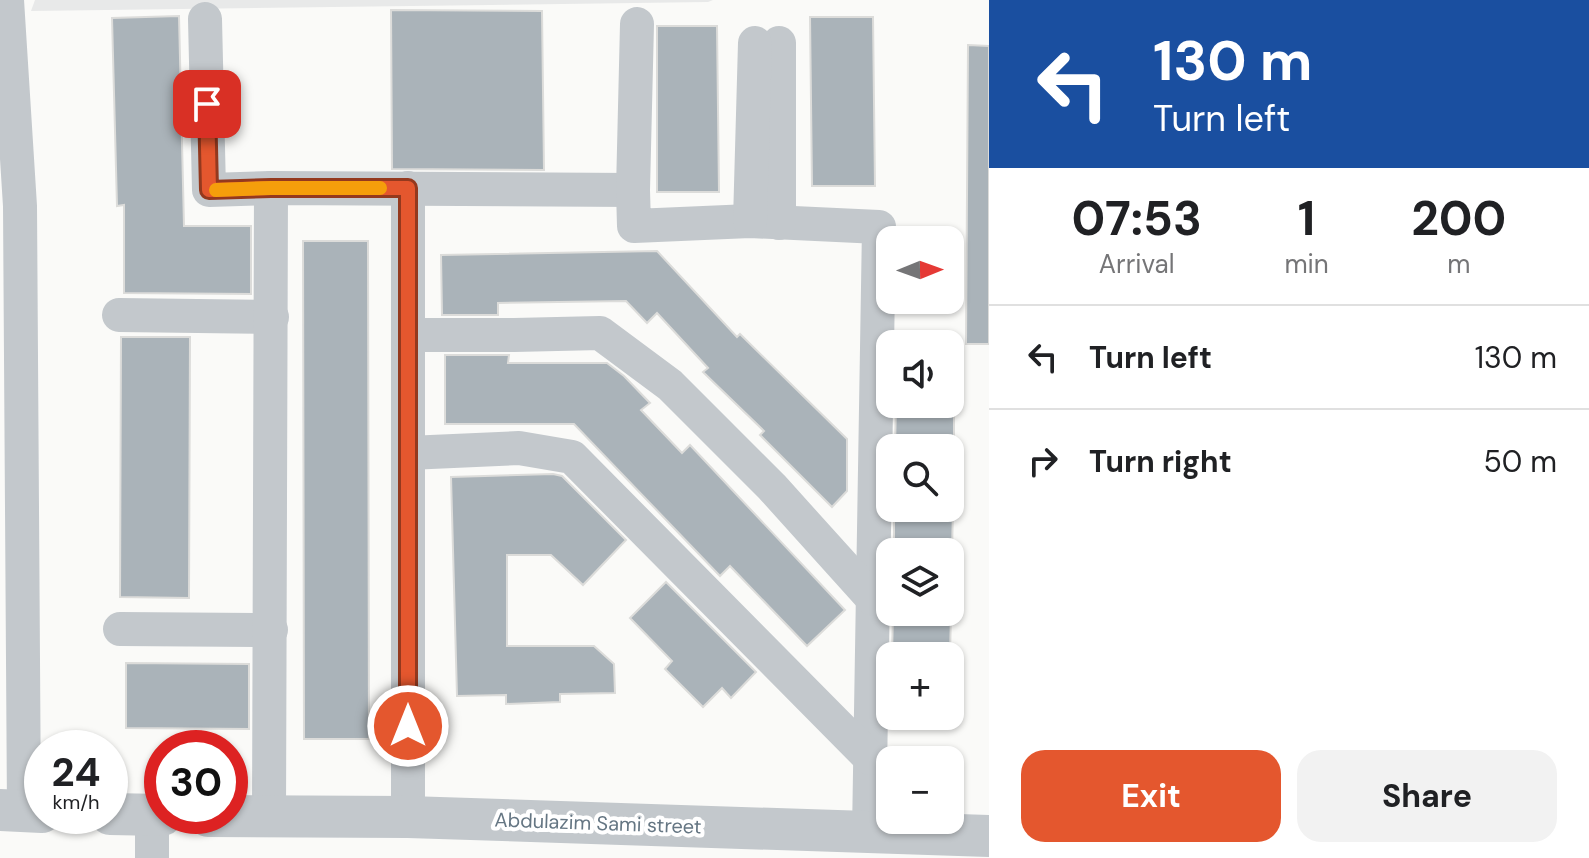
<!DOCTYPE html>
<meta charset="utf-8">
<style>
body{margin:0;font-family:"DM Sans",sans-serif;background:#f2f2f2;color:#202124;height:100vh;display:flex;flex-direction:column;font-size:30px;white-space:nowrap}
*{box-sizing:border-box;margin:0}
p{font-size:26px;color:#757577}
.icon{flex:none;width:44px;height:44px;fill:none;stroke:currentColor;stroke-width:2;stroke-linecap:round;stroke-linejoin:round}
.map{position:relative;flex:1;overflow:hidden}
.details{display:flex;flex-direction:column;background:#fff;width:600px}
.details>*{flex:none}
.guide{background:#1a4fa0;color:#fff;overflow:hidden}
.needle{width:52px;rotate:89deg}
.fabs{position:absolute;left:876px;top:226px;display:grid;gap:16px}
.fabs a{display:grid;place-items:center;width:88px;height:88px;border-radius:16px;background:#fff;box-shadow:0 2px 6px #0004;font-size:40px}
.speed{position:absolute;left:24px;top:730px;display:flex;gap:16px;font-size:40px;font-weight:700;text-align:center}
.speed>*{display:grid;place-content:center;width:104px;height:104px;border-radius:50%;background:#fff;box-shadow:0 2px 6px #0004;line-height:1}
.speed small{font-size:20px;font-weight:400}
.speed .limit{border:12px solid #d22;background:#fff;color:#111}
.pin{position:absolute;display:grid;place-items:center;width:68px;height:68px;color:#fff;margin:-34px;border-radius:16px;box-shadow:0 4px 12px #0006}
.me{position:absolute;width:88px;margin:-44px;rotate:0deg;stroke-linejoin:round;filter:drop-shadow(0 0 6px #0008)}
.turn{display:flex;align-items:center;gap:28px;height:168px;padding:0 32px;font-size:36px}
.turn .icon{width:104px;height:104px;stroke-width:2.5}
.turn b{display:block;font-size:56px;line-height:68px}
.eta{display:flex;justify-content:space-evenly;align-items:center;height:136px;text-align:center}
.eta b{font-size:48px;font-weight:700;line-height:56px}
.primary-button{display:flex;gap:16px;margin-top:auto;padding:16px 32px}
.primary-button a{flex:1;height:92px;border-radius:24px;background:#e4572e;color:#fff;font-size:32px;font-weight:700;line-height:92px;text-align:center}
.primary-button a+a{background:#f2f2f2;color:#202124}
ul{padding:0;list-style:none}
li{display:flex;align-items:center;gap:24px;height:104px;padding:0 32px;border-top:2px solid #e0e0e0}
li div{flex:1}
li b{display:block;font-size:30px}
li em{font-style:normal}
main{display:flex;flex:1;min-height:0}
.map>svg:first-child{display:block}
.built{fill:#e8e9e9}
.building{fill:#aab3b9;stroke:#dcdcda;stroke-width:2}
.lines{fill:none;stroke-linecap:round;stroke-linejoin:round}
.minor{stroke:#c3c8cc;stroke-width:34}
.tertiary{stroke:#c3c8cc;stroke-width:42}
.route-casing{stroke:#94391e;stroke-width:20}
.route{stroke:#e4572e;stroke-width:14}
.slow{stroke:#f59e0b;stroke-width:14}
.labels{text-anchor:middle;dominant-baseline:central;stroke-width:8;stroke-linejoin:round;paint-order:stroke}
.street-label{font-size:20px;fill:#657683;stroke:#fff}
</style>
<main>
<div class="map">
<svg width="989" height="858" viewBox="0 0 989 858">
<rect width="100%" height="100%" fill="#fafaf8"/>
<polygon class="built" points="35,0 713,0 708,2 31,11"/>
<g class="building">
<polygon points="391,10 542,11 544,170 392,169"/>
<polygon points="179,16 184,226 251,226 251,294 124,293 124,205 117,206 112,18"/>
<polygon points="810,17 873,17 875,186 812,186"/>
<polygon points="657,26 717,26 719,192 657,192"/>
<polygon points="968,45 989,46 989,344 966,344"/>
<polygon points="303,241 368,241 369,739 304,739"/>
<polygon points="657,251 737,337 740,334 847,439 847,491 832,507 760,435 764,431 703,372 708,368 657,313 647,323 626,301 498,303 498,315 442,315 441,255"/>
<polygon points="121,337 190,337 189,598 120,597"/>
<polygon points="445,355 509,355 508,363 607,363 624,376 650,403 641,410 682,453 690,445 845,610 807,646 730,566 720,576 574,424 445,424"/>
<polygon points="896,404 954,404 954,448 895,448"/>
<polygon points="553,474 562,476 626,540 583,585 551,555 507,555 507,646 594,646 614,664 615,693 560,694 560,702 506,704 506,695 457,696 451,477"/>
<polygon points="894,508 953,508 952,552 894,552"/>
<polygon points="666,582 756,672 731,698 722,688 703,707 665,669 672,661 630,618"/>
<polygon points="893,612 951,612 950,656 892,656"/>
<polygon points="126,663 249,664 249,729 126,728"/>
</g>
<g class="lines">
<g class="minor">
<polyline points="7,0 20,206 24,812"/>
<polyline points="205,19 209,190 271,188 633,190"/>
<polyline points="637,24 633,190 634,226 750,221 879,227 869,833"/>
<polyline points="779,43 779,223"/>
<polyline points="408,188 408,817"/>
<polyline points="750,221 755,43"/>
<polyline points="119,315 272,317"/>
<polyline points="408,335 514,335 600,333 670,385 772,487 873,599"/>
<polyline points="408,453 519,448 572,457 870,758"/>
<polyline points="120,629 271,630"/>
<polyline points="152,815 152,858"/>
<polyline points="269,817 271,188"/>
</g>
<g class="tertiary">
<polyline points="0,810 42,812"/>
<polyline points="110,814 162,815"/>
<polyline points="208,816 408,817 989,836"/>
</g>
</g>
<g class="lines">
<defs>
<polyline id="route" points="207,104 209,190 271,188 408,188 408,726"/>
</defs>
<use href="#route" class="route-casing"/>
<use href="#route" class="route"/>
<polyline class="slow" points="216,190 271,188 380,188"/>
</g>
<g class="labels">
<g class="street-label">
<text transform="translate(598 823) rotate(2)">Abdulazim Sami street</text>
</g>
</g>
</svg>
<div class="fabs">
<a><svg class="needle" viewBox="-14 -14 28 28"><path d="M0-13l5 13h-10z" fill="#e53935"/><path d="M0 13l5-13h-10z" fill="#757577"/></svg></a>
<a><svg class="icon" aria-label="sound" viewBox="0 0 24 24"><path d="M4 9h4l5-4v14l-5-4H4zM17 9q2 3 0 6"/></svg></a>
<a><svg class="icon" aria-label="search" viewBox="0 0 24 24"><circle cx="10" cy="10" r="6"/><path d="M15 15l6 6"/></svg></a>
<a><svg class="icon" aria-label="layers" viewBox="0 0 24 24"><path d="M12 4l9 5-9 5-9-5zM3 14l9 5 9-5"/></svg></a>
<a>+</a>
<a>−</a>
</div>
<div class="speed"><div>24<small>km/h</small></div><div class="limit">30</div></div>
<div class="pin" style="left:207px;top:104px;background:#d93025"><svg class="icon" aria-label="arrive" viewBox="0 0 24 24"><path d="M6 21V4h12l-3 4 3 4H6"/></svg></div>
<svg class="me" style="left:408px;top:726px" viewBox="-20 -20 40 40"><circle r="17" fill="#e4572e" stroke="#fff" stroke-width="3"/><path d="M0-11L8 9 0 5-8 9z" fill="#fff"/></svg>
</div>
<section class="details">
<div class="guide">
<div class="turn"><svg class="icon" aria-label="left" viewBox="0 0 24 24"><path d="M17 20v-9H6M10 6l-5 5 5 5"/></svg><div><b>130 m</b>Turn left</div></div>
</div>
<div class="eta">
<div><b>07:53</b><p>Arrival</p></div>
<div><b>1</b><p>min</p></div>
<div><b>200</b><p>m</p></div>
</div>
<ul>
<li><svg class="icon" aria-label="left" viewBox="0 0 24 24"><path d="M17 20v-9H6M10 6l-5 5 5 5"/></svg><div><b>Turn left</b></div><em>130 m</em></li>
<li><svg class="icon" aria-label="right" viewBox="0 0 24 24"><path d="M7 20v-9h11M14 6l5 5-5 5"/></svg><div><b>Turn right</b></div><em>50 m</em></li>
</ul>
<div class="primary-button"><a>Exit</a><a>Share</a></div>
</section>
</main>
